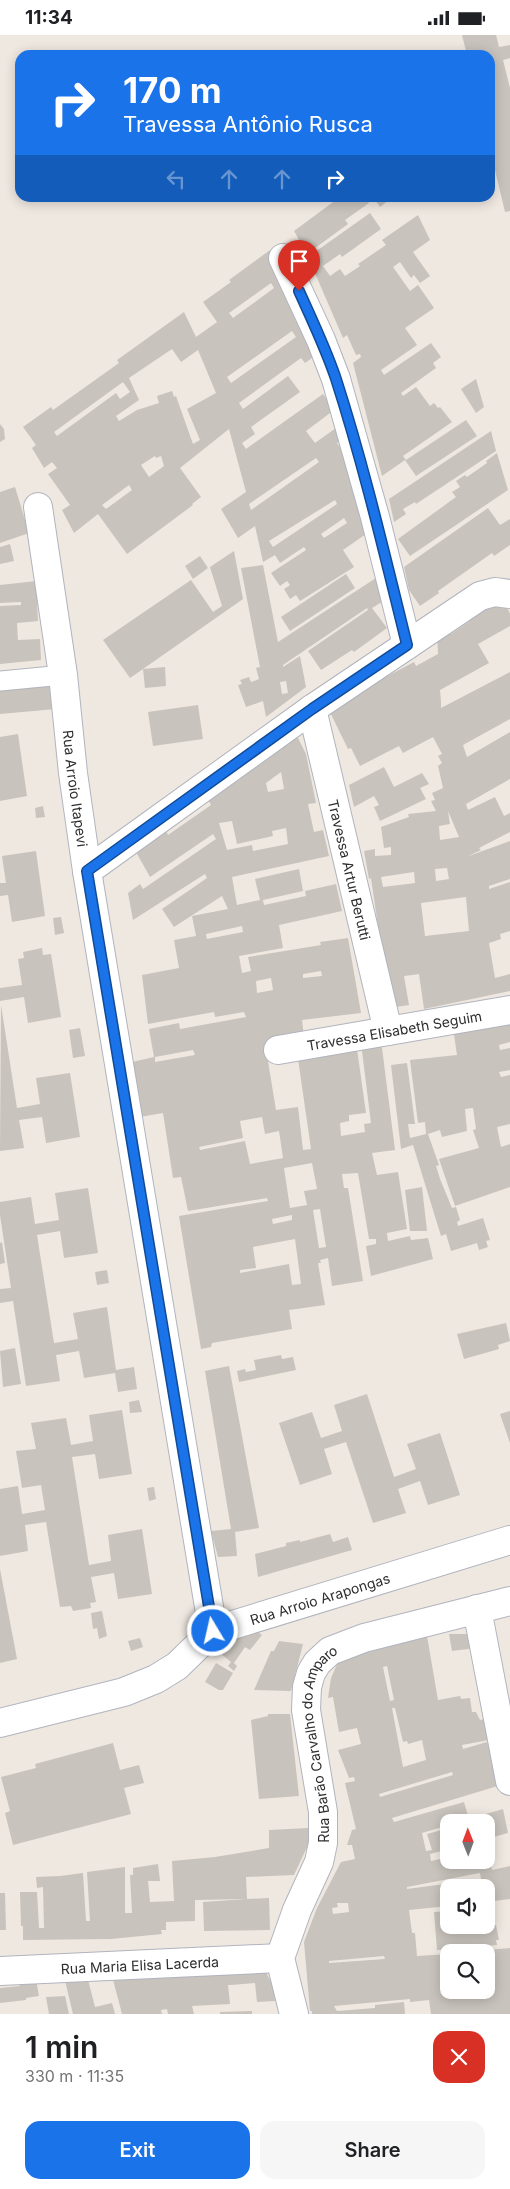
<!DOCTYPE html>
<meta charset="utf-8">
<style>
body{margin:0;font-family:Inter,sans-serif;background:#f6f6f6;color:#202124;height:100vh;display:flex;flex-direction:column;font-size:19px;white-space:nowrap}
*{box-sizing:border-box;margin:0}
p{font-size:16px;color:#757577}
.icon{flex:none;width:28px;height:28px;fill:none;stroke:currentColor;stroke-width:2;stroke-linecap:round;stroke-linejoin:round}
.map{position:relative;height:1979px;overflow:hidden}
.panel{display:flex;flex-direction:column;background:#fff;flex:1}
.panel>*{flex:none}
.hud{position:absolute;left:15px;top:15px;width:480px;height:152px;border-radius:15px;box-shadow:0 2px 12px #0003;background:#1a73e8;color:#fff;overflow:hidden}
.needle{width:32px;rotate:359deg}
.tools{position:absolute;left:440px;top:1779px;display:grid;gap:10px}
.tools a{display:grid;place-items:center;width:55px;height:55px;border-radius:10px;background:#fff;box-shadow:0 2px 12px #0003;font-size:25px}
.pin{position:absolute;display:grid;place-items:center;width:42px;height:42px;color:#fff;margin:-51px -21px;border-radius:50% 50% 50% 0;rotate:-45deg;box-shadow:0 0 5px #0007}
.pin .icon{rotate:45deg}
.me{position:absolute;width:55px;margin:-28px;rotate:351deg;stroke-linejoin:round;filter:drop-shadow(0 0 4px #0008)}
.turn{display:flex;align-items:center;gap:18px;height:105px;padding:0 25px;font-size:22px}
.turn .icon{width:65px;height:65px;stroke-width:2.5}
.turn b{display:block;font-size:35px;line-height:42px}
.lanes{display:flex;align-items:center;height:48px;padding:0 25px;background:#0003;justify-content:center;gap:25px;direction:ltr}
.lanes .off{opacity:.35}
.round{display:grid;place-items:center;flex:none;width:52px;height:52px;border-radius:15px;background:#f6f6f6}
.headline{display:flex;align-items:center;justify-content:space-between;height:85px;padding:0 25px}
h1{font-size:30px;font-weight:600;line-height:38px}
.button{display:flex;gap:10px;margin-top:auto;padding:10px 25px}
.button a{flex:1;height:58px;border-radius:15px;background:#1a73e8;color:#fff;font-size:20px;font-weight:600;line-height:58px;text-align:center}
.button a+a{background:#f6f6f6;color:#202124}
.status{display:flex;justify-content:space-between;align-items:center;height:35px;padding:0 25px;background:#fff;direction:ltr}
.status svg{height:14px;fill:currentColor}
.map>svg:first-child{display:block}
.building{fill:#c8c3bc;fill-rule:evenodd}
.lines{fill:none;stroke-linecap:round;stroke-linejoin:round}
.service-casing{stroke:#b1b4be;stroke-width:21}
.minor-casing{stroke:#b1b4be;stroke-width:30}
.service{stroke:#fff;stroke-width:19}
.minor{stroke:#fff;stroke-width:28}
.route-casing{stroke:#114b97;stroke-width:12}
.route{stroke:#1a73e8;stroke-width:9}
.labels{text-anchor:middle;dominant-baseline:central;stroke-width:4;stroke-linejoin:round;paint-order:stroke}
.street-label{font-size:14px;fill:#2e2e2e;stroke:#fff}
</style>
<div class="status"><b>11:34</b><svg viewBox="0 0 49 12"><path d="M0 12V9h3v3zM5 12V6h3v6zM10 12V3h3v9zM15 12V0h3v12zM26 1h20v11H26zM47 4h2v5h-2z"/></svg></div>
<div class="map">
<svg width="510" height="1979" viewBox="0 0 510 1979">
<rect width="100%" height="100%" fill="#efe8e1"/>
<g class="building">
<polygon points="462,0 496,0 499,12 510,10 510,23 503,25 510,53 510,176 505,177 490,114 490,20 467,20"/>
<polygon points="340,162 365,162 369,168 345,185 348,189 307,219 294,196"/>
<polygon points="373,162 393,162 380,172"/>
<polygon points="370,178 381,194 342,222 340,219 323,231 330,241 340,234 345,241 360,231 358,229 386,210 382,205 418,180 430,205 413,217 430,241 420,248 414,240 411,243 400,227 393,232 410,256 418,250 434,273 405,293 417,310 381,335 384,340 431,308 441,322 433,328 436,333 401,358 403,361 416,352 430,371 434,368 438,373 440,372 452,387 403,421 406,425 466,385 477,401 416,441 405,425 382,441 353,328 361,322 360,319 356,320 347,300 343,303 308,222"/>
<path d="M 270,215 L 285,238 L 319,318 L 305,328 L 301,323 L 239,368 L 243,374 L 288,341 L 300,357 L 251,392 L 255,399 L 242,408 L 246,414 L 323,359 L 334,375 L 306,396 L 315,408 L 336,393 L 344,403 L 337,408 L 353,432 L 366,499 L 343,515 L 354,532 L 300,566 L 296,560 L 290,564 L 284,554 L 290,550 L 287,546 L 280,551 L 271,538 L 306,515 L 304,512 L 280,528 L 275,520 L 263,527 L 255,491 L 238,503 L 221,474 L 246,457 L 229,394 L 180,433 L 201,462 L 192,469 L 193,470 L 127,519 L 98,479 L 74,498 L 62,475 L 70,470 L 48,439 L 57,433 L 52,427 L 44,433 L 32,413 L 36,410 L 23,392 L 51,372 L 53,375 L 119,328 L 117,325 L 184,277 L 196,302 L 217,287 L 203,267 L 231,247 L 229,245 ZM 271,248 L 274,253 L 233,283 L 229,278 ZM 292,296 L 296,302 L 231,348 L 227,342 ZM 172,314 L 181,327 L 198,315 L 216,358 L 187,374 L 200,405 L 193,409 L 176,361 L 174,362 L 172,356 L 157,361 L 159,368 L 137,375 L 119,386 L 116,381 L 139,365 L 129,343 ZM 123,347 L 130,357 L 120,364 L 116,358 L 57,401 L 54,397 ZM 155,421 L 156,423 L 161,421 L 164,431 L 149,442 L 141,430 ZM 316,423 L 319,427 L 251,475 L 249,469 ZM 129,450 L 132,455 L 106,474 L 102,470 ZM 335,465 L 337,469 L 273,512 L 269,506 ZM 344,483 L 347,488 L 324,503 L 321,499 Z"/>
<polygon points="476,344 484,372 476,378 461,354"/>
<polygon points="0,389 4,394 5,404 0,407"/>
<polygon points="491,396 496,416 416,469 415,467 403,474 406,479 394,487 389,464"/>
<polygon points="497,418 508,455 410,521 398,504 456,462 452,457 460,452 456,446 465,440 467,442 487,428 486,426"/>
<polygon points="15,452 29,498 0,508 0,457"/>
<polygon points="488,473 500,490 510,484 510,510 494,521 492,518 438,556 439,558 420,571 409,555 404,532"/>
<polygon points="10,509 14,526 0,529 0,512"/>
<polygon points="234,516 243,564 143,634 165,632 166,651 145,653 143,634 130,643 103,605 191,545 213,577 222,571 210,532"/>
<polygon points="200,521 208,533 193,544 185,531"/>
<path d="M 263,530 L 278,607 L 379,541 L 385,565 L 372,573 L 387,593 L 354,617 L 352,615 L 321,635 L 308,616 L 368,575 L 367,573 L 283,630 L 283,632 L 300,621 L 306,652 L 266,682 L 263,666 L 246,672 L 238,650 L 242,649 L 240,645 L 249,642 L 251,647 L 259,644 L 256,633 L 260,632 L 241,533 ZM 286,646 L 288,658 L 282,659 L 280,647 Z"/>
<polygon points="346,539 355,553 290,596 281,582"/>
<polygon points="36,546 38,586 17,588 18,605 40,604 41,625 0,629 0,571 21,570 21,567 0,568 0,550"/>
<path d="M 486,563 L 507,572 L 510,579 L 510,591 L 478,609 L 489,628 L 440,655 L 441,667 L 441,673 L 510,637 L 510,684 L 463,710 L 467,722 L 510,697 L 510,744 L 466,769 L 468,775 L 495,762 L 504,781 L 510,778 L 510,797 L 479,813 L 481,815 L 466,822 L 510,806 L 510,844 L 489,851 L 489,854 L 510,847 L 510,896 L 500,899 L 501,904 L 489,908 L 495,943 L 510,939 L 510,956 L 424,974 L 419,939 L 404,941 L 409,970 L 390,973 L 371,843 L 369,844 L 364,816 L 375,814 L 375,821 L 391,820 L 391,812 L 384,813 L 381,792 L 409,782 L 408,779 L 436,776 L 431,766 L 435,765 L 432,758 L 443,753 L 438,731 L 442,728 L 438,721 L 442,719 L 433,702 L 403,718 L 399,711 L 360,731 L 351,713 L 348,714 L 328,673 L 365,656 L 363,654 L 378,636 L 382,644 L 414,627 L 416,631 L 438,619 L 437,596 L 445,591 L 451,599 L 470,586 L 465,577 ZM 448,776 L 459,802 L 440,805 L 439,791 L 450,789 ZM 447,833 L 449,844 L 436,846 L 435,834 ZM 414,837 L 415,848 L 383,852 L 381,842 ZM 466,862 L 469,896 L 425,901 L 421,868 Z"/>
<polygon points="53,647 56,674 0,679 0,654"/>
<polygon points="198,670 203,704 153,711 148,677"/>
<polygon points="18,699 27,761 0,766 0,702"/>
<path d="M 291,700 L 298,703 L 306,719 L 316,768 L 308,769 L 314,797 L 323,795 L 329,821 L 232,842 L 237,870 L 260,865 L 255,844 L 299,834 L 303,856 L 263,865 L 264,870 L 306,861 L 305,856 L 336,849 L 342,876 L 279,890 L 283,913 L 239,921 L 242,938 L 251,936 L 248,922 L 321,910 L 320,907 L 348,903 L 361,978 L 302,985 L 304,1002 L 265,1008 L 276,1075 L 298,1072 L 303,1115 L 311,1114 L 297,1017 L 357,1014 L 366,1078 L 349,1080 L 349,1086 L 340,1088 L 341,1101 L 365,1097 L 364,1089 L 371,1088 L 361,1008 L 381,1005 L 395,1115 L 372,1118 L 377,1140 L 398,1137 L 407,1194 L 387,1198 L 388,1206 L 410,1201 L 411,1205 L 428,1203 L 433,1224 L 371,1241 L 366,1211 L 376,1209 L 376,1204 L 369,1204 L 358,1138 L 342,1139 L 344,1153 L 348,1153 L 363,1246 L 332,1251 L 328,1223 L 320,1225 L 321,1228 L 318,1228 L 325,1270 L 289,1275 L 292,1294 L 212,1308 L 211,1312 L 201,1314 L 179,1181 L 268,1166 L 267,1163 L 188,1176 L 181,1142 L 173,1143 L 163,1078 L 140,1082 L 132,1027 L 154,1022 L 149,994 L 179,988 L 180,994 L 246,982 L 244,977 L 215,982 L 214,977 L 148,989 L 142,940 L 179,933 L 174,905 L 196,901 L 192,881 L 228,874 L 222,861 L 174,892 L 162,874 L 207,843 L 205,839 L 133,885 L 128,858 L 140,849 L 143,854 L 216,804 L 213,799 L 150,842 L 136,817 L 166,796 L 168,800 L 211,770 L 207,762 ZM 281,737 L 284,754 L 268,757 L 266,748 ZM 232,786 L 237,809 L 273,801 L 272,796 L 286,793 L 288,809 L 253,816 L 252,810 L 227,815 L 219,788 ZM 242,891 L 243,897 L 207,904 L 206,899 ZM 321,936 L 322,941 L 303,943 L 303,939 ZM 271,943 L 273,955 L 257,958 L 256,946 ZM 193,1015 L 195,1020 L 155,1027 L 155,1022 ZM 262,1082 L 265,1099 L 279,1096 L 283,1123 L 250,1129 L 245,1106 L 200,1115 L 199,1112 L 243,1103 L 240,1086 ZM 312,1128 L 317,1154 L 304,1156 L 307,1170 L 290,1173 L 284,1133 ZM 320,1174 L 326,1212 L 319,1213 L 313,1175 ZM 292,1180 L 292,1185 L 273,1189 L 272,1184 ZM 295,1204 L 301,1249 L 292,1250 L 289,1229 L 240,1238 L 240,1235 L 256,1233 L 253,1212 Z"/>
<polygon points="384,732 394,752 422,738 429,749 420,753 426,764 380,786 374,772 379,770 374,761 354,772 349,750"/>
<polygon points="43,771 45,782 36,783 35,773"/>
<polygon points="36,816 45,881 12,887 8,860 0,861 0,848 6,848 2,821"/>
<polygon points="61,882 64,898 55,900 53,883"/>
<polygon points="42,913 43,920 51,919 61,982 28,988 24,962 0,966 0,953 22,950 18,924 24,923 23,917"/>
<polygon points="1,970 17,1073 40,1069 36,1043 70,1038 80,1102 46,1108 42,1082 19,1085 24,1113 0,1116"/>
<polygon points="510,984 510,1007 499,1010 500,1015 510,1013 510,1035 499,1037 501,1042 510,1040 510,1089 497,1092 501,1112 510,1109 510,1152 455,1171 439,1124 479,1113 473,1095 476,1094 473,1073 465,1074 467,1096 442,1102 440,1095 428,1099 439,1130 436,1131 440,1144 452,1173 456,1172 460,1185 457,1187 458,1191 483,1183 490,1205 486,1206 488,1212 479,1215 477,1208 451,1216 446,1199 441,1201 413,1110 401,1114 391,1030 407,1028 415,1089 408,1089 410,1103 426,1099 425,1087 418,1088 410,1025 457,1020 453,993"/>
<polygon points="80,993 85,1021 73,1023 69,995"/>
<polygon points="422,1152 427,1196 410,1196 405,1155"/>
<polygon points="88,1153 98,1218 64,1223 60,1196 37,1200 54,1308 78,1304 73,1278 107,1272 116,1335 134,1332 137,1354 118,1357 115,1338 84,1343 79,1316 56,1320 60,1346 26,1351 13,1266 0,1268 0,1254 11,1253 0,1180 0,1167 31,1162 35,1189 59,1185 55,1158"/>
<polygon points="2,1207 5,1228 0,1229 0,1208"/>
<polygon points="107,1235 109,1248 97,1250 95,1237"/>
<polygon points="506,1288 510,1306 498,1310 499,1314 464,1324 457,1299"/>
<polygon points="15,1313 21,1349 3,1352 0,1316"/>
<polygon points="281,1320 282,1324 293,1322 296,1335 239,1347 237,1336 245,1334 246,1337 256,1335 254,1325"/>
<polygon points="229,1331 259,1493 235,1497 237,1521 218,1522 211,1496 231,1494 205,1336"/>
<polygon points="367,1359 394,1442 416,1434 407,1409 440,1398 460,1460 428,1470 420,1446 398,1454 406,1478 373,1488 346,1407 324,1414 332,1439 300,1450 279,1388 312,1377 321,1403 342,1396 334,1370"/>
<polygon points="139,1365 142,1377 130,1378 129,1367"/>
<polygon points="122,1375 132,1439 99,1444 95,1419 72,1422 89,1530 111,1526 108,1500 142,1494 152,1559 118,1564 114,1538 91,1542 96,1567 90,1568 91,1573 73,1576 71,1571 60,1572 46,1487 25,1490 28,1516 0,1521 0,1454 18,1451 22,1479 45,1475 41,1450 22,1453 16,1416 36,1414 31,1388 66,1383 71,1410 93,1406 89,1380"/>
<polygon points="510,1376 510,1408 500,1379"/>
<polygon points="154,1452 156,1464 149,1466 147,1453"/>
<polygon points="330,1499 333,1507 348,1502 352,1515 258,1542 255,1519 286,1511 286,1508 300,1505 300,1507"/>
<polygon points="0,1534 17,1624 0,1628"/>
<polygon points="102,1576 107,1601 99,1604 97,1593 93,1594 91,1578"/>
<polygon points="245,1588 262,1600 250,1615 245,1612 234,1628 237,1631 234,1636 228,1631 231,1627 220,1618"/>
<polygon points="449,1599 467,1599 476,1613 452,1616"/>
<path d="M 427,1601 L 438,1665 L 460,1661 L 461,1664 L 470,1663 L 472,1677 L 476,1677 L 480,1685 L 489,1683 L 494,1704 L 462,1710 L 463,1714 L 487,1707 L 501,1750 L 392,1783 L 394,1787 L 464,1767 L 469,1784 L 503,1774 L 508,1798 L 486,1804 L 486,1788 L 463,1788 L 463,1785 L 449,1788 L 449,1790 L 422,1798 L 426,1816 L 432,1815 L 427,1799 L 449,1793 L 449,1814 L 430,1819 L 431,1826 L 449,1822 L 449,1825 L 486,1825 L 487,1815 L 492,1835 L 510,1831 L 510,1864 L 486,1867 L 486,1852 L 449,1852 L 449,1871 L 409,1875 L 412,1898 L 415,1898 L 417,1921 L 449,1919 L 449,1955 L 486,1955 L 486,1918 L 477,1916 L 510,1913 L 510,1979 L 431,1979 L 429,1965 L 410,1967 L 410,1964 L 334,1971 L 337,1976 L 375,1973 L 375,1970 L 404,1967 L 405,1979 L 312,1979 L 312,1976 L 310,1976 L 304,1907 L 317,1873 L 341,1827 L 355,1824 L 352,1810 L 347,1810 L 352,1795 L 356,1794 L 345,1748 L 355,1746 L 354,1742 L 349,1743 L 338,1715 L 361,1709 L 357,1693 L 339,1697 L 333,1662 L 328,1663 L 331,1643 L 339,1625 L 380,1614 L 379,1610 ZM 387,1631 L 394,1665 L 390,1666 L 383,1632 ZM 392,1673 L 395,1673 L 403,1707 L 407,1706 L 408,1709 L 422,1705 L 426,1725 L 403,1732 ZM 452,1737 L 453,1740 L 380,1762 L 379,1759 ZM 480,1838 L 481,1844 L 407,1854 L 407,1852 ZM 337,1868 L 348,1868 L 349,1877 L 333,1879 L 332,1873 L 338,1872 ZM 384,1921 L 385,1924 L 329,1928 L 329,1926 Z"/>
<polygon points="140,1603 143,1612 131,1616 128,1606"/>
<polygon points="279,1606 303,1609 291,1656 254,1655 271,1616 274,1616"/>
<polygon points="216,1628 233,1638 223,1655 219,1655 205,1647"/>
<polygon points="268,1679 290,1679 299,1761 259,1764 251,1685 268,1681"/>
<polygon points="113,1708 120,1735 139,1730 144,1748 124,1753 131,1779 13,1810 5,1778 10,1776 1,1742 36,1733 35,1729"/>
<polygon points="308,1793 310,1810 308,1810 294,1840 246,1842 247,1864 269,1863 270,1895 204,1896 203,1867 247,1864 195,1865 195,1886 166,1887 166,1895 161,1895 162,1899 111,1904 23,1905 23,1891 21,1891 20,1857 37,1857 39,1893 44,1893 43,1852 37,1853 36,1842 60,1841 83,1838 86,1886 90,1886 87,1837 125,1832 125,1878 132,1878 130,1840 133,1840 133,1833 158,1829 160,1846 148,1846 150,1867 174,1866 172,1826 215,1822 269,1813 269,1795"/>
<polygon points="0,1858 5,1858 6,1895 0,1895"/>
<polygon points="449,1876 449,1890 486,1890 488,1883 488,1890 496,1890 499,1905 496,1905 497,1910 437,1915 434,1877"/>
<polygon points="260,1926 271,1947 274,1947 275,1966 257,1967 255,1948 231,1950 228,1950 230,1969 192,1971 194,1979 168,1979 167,1974 161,1975 162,1979 122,1979 111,1937"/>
<polygon points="63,1937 86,1937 95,1972 112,1968 115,1979 73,1979"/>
<polygon points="35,1939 39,1961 26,1963 26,1965 0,1968 0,1953 20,1951 18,1940"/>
<polygon points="65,1961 69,1979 49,1979 46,1962"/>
<polygon points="252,1976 252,1979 220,1979 220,1977"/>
</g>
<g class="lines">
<defs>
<polyline id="service" points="0,646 63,640"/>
<g id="minor">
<polyline points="283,223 321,305 336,344 375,482 407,610"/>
<path id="s1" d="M 38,472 L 63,640 L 73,738 L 87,836 L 213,1596"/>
<path id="s2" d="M 312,674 L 388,996"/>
<polyline points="87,836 312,674 480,561 495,557 510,559"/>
<path id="s3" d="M 278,1015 L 510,975"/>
<polyline points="477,1574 510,1746"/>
<path id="s4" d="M 0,1688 L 124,1657 L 156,1644 L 177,1631 L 213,1596 L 510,1505"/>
<path id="s5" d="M 0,1936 L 280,1923"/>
<path id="s6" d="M 294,1979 L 280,1923 L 297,1875 L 319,1827 L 323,1808 L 323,1777 L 306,1675 L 307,1652 L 311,1638 L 317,1628 L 330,1616 L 364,1603 L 510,1566"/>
</g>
</defs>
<use href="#service" class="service-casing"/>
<use href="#minor" class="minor-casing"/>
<use href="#service" class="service"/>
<use href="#minor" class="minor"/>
</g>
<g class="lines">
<defs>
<path id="route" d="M 213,1596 L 87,836 L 312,674 L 407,610 C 385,521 364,431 336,344 C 326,314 312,285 299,256"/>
</defs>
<use href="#route" class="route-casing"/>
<use href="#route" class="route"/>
</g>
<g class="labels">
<g class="street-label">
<text stroke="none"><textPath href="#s1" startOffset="284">Rua Arroio Itapevi</textPath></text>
<text stroke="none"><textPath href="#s2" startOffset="165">Travessa Artur Berutti</textPath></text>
<text stroke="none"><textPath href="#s3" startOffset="118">Travessa Elisabeth Seguim</textPath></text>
<text stroke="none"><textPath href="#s4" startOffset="349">Rua Arroio Arapongas</textPath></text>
<text stroke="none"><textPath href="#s6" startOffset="285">Rua Barão Carvalho do Amparo</textPath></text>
<text stroke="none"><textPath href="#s5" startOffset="140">Rua Maria Elisa Lacerda</textPath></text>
</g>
</g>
</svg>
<div class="tools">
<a><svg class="needle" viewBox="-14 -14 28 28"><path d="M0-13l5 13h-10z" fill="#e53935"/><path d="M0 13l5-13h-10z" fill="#757577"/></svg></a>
<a><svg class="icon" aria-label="sound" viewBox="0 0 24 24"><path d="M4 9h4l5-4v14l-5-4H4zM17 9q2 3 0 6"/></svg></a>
<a><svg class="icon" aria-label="search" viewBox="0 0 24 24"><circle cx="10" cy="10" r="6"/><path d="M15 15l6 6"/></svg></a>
</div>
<div class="pin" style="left:299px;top:256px;background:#d93025"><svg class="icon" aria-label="arrive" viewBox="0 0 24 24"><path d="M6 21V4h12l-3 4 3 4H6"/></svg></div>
<svg class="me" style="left:213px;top:1596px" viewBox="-20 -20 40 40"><circle r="17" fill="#1a73e8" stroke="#fff" stroke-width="3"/><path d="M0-11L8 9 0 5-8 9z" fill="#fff"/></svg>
<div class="hud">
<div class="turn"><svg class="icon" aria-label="right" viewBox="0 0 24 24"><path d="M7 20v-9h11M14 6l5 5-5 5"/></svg><div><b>170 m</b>Travessa Antônio Rusca</div></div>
<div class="lanes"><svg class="icon off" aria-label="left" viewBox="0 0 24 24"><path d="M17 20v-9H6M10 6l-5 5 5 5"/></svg><svg class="icon off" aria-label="ahead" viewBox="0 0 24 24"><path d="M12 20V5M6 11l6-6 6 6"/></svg><svg class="icon off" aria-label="ahead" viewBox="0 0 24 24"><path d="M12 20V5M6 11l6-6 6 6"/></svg><svg class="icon" aria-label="right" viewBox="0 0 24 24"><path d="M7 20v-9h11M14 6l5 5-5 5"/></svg></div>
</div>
</div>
<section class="panel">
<div class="headline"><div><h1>1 min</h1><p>330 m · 11:35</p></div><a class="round" style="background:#d93025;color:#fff"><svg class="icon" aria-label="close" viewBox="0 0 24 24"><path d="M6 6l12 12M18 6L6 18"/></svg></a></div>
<div class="button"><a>Exit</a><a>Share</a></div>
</section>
